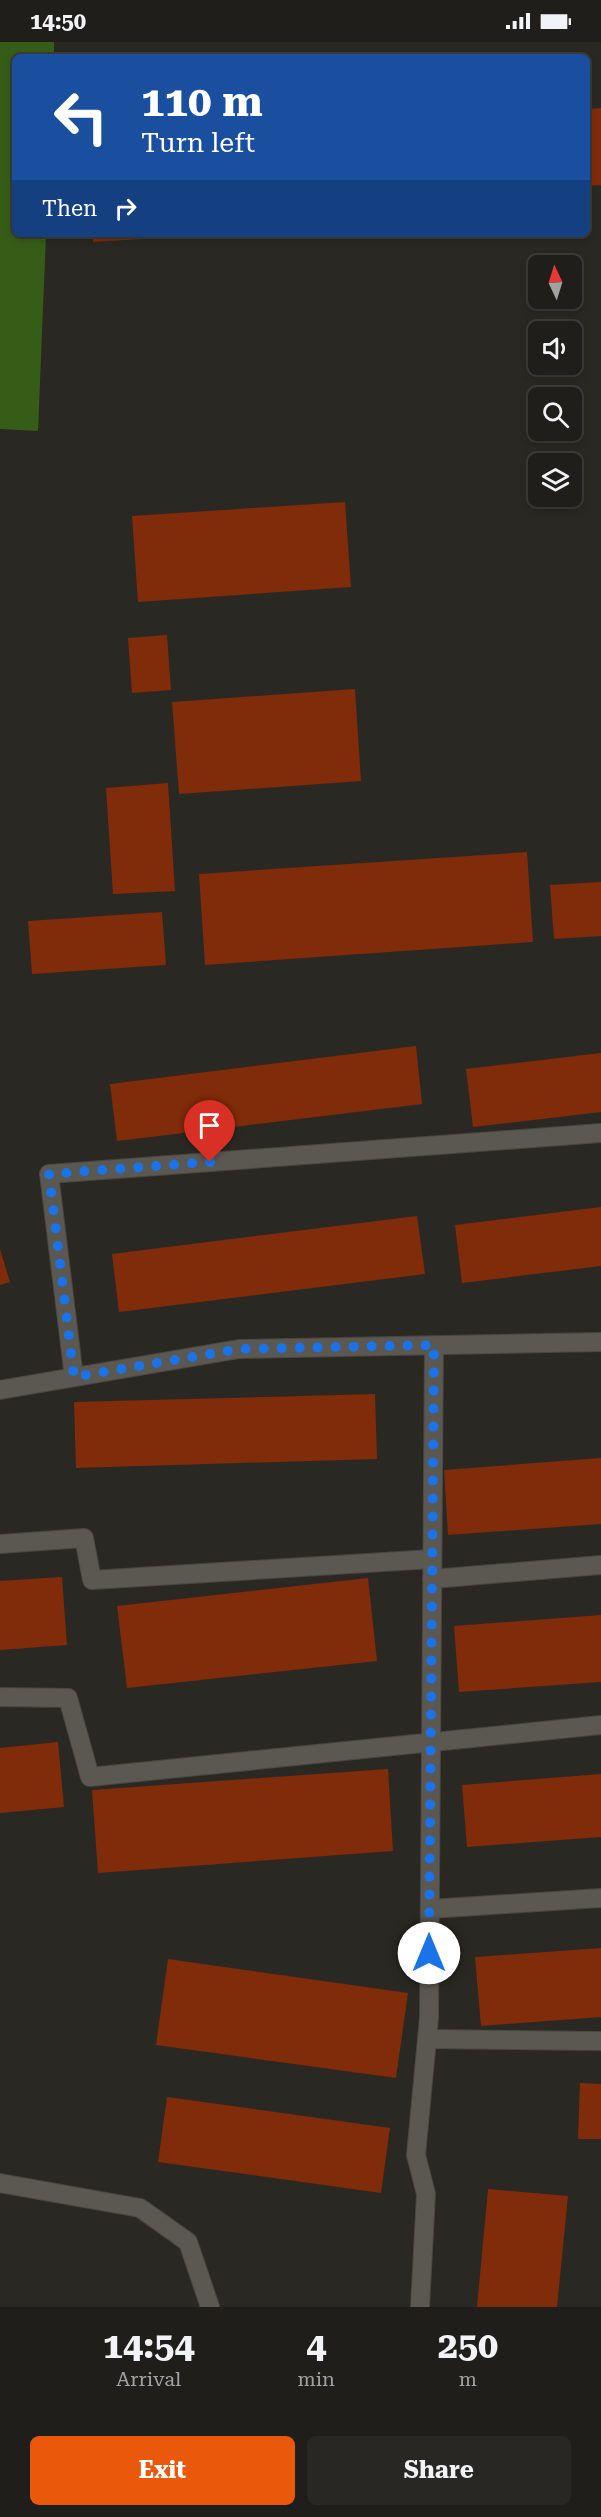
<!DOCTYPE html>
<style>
body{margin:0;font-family:"Roboto Serif",serif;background:#282723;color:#f1f3f6;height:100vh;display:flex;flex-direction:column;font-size:22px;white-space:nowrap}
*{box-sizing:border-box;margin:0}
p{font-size:20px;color:#a2a2a2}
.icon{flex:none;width:33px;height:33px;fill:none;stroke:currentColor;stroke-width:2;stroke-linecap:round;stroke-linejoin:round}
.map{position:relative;height:2265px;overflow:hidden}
.side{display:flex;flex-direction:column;background:#201e1a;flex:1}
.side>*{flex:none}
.guide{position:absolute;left:12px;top:12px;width:578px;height:183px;border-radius:9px;box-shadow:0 3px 9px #0003,0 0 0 2px #3d3c39;background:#1a4fa0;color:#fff;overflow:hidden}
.needle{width:39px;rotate:356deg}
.buttons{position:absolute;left:528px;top:213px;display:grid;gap:12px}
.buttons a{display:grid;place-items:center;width:54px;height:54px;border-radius:9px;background:#201e1a;box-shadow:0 3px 9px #0003,0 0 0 2px #3d3c39;font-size:30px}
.pin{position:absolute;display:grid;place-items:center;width:51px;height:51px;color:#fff;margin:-62px -26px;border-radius:50% 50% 50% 0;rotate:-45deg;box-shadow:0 0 6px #0007}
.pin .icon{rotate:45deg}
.me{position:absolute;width:66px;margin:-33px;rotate:0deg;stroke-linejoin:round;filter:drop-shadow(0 0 4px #0008)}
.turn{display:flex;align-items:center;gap:21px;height:126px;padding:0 30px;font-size:27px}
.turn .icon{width:78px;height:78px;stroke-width:2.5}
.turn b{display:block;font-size:42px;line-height:51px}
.then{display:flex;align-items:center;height:57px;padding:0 30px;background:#0003;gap:12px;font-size:22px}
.eta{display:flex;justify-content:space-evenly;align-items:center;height:102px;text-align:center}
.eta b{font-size:36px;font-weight:700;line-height:42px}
.button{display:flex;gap:12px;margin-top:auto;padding:12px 30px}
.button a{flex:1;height:69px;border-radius:9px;background:#ea580c;color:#fff;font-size:24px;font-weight:700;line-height:69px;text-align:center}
.button a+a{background:#282723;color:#f1f3f6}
.status{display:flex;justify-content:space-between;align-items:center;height:42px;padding:0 30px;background:#201e1a;direction:ltr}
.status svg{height:16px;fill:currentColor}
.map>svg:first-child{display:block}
.green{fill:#365d18}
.building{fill:#802b09}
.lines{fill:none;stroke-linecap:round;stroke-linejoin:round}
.minor-casing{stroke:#484640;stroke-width:20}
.minor{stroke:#5b5851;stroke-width:18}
.route{stroke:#1a73e8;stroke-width:10;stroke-dasharray:0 18}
</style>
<div class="status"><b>14:50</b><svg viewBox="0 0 49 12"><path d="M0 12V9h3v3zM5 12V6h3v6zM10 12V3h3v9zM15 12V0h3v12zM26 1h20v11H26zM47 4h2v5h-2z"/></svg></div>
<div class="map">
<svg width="601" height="2265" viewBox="0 0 601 2265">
<rect width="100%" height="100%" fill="#2a2822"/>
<polygon class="green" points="0,0 54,0 54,15 15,15 15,192 46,192 38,389 0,387"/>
<g class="building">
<polygon points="601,66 601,143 586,144 586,67"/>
<polygon points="93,192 173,192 173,195 93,200"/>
<polygon points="345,460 351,545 138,560 132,474"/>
<polygon points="167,593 171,648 132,651 128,596"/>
<polygon points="355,647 361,739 179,752 172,660"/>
<polygon points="168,741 175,849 113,852 106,746"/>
<polygon points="527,810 533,900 205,923 199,832"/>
<polygon points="601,840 601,894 554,897 550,843"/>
<polygon points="162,870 166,923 32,932 28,879"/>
<polygon points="416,1004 422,1062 117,1099 110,1042"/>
<polygon points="601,1011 601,1070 473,1085 466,1027"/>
<polygon points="601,1165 601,1224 462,1241 455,1183"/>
<polygon points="417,1174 425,1232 119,1270 112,1212"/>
<polygon points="0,1207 10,1240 0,1243"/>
<polygon points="375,1352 377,1417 76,1426 74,1360"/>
<polygon points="601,1416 601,1482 448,1493 444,1428"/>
<polygon points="62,1535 67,1603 0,1608 0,1539"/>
<polygon points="368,1536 377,1619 127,1646 117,1564"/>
<polygon points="601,1573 601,1640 459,1650 454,1584"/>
<polygon points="58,1700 64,1765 0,1771 0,1706"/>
<polygon points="388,1727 393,1809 98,1831 92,1748"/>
<polygon points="601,1732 601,1795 467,1805 462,1743"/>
<polygon points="601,1906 601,1975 481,1984 475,1915"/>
<polygon points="168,1917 408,1951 396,2036 156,2003"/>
<polygon points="580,2041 601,2042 601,2097 578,2097"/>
<polygon points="167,2055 390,2086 381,2151 158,2120"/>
<polygon points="488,2147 568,2154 557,2265 477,2265"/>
</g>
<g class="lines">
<defs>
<g id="minor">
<polyline points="74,1335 49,1132 601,1091"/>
<polyline points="0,1348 239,1307 601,1300"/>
<polyline points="0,1502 84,1496 92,1538 432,1517"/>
<polyline points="432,1537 601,1523"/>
<polyline points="0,1655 68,1656 90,1735 601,1683"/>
<polyline points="430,1867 601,1856"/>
<polyline points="427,1997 601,1999"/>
<polyline points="0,2141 140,2166 188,2200 210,2265"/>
<polyline points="420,2265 426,2152 416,2113 429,1976 434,1303"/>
</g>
</defs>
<use href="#minor" class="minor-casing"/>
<use href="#minor" class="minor"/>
</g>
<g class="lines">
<polyline class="route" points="210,1120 49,1132 74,1335 239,1307 434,1303 429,1911"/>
</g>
</svg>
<div class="buttons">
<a><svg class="needle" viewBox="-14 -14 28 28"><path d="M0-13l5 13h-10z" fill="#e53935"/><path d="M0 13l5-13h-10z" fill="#a2a2a2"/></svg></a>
<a><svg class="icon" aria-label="sound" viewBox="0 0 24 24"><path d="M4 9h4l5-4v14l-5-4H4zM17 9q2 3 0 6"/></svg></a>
<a><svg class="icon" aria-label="search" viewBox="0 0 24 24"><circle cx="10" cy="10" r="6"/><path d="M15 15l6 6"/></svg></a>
<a><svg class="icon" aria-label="layers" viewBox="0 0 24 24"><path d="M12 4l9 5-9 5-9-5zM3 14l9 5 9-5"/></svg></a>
</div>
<div class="pin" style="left:210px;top:1120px;background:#d93025"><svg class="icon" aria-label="arrive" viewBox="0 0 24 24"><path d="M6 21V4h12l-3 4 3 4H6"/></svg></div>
<svg class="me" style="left:429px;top:1911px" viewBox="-20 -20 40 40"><circle r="19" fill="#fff"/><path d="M0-13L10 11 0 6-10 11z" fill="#1a73e8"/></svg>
<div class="guide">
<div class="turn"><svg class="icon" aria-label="left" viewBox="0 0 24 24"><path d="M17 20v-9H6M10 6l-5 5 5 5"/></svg><div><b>110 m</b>Turn left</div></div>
<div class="then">Then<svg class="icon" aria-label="right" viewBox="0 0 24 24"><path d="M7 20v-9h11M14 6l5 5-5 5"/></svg></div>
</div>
</div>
<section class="side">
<div class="eta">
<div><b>14:54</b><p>Arrival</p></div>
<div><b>4</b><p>min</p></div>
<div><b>250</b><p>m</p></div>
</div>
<div class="button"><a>Exit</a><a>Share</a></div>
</section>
